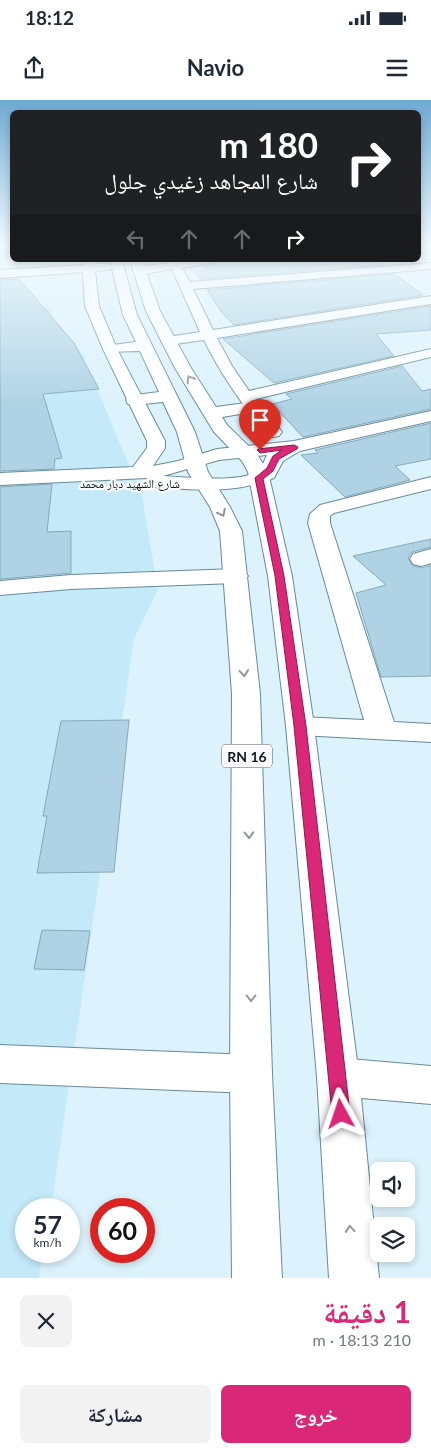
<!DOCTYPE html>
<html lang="ar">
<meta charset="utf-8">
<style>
body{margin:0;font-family:Lato,"Noto Naskh Arabic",sans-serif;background:#f2f2f3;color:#1f2937;direction:rtl;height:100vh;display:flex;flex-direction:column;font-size:19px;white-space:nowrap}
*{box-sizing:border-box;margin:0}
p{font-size:16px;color:#747a83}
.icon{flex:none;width:28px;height:28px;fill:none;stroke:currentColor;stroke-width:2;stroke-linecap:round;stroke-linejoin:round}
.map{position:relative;height:1178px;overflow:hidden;direction:ltr}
.panel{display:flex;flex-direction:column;background:#fff;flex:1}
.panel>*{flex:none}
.banner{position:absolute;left:10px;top:10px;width:411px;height:152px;border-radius:8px;box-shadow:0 2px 8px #0003;direction:rtl;background:#202124;color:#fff;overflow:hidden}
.fabs{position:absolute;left:370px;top:1062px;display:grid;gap:10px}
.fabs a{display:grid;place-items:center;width:45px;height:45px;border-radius:8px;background:#fff;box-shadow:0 2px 8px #0003;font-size:25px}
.speed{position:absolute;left:15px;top:1098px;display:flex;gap:10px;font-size:25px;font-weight:700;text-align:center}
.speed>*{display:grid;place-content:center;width:65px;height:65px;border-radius:50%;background:#fff;box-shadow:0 2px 8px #0003;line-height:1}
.speed small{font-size:12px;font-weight:400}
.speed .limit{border:8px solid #d22;background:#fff;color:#111}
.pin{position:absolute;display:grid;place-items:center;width:42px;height:42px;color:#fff;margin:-51px -21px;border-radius:50% 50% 50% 0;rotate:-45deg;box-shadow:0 0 5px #0007}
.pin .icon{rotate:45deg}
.me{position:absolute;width:55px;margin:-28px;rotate:355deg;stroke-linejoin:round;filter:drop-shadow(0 0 4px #0008)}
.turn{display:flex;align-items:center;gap:18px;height:105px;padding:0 20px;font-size:22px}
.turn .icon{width:65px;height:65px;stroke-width:2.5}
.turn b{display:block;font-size:35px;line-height:42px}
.lanes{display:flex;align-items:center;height:48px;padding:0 20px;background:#0003;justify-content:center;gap:25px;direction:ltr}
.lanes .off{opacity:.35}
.round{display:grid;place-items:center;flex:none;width:52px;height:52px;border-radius:8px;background:#f2f2f3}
.overview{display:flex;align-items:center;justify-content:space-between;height:85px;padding:0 20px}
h1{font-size:30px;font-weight:700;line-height:38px;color:#db2777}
.cta{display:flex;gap:10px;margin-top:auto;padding:10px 20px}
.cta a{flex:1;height:58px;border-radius:8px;background:#db2777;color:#fff;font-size:20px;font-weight:700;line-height:58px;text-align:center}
.cta a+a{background:#f2f2f3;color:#1f2937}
.status{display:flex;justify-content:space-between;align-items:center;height:35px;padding:0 25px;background:#fff;direction:ltr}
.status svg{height:14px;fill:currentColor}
header{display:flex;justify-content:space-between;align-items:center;height:65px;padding:0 20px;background:#fff;font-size:22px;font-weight:700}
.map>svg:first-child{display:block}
.built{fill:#c4e9f9}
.building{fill:#afd3e4;stroke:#86a9ba}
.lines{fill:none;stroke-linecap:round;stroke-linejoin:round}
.minor-casing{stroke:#678a99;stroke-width:2}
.major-casing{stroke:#678a99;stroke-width:2}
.minor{fill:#fff;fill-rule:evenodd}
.major{fill:#fff;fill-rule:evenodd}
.oneway{stroke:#91989a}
.route{fill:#db2777;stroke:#8e194d}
.labels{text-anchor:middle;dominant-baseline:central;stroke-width:4.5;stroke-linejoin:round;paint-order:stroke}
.far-street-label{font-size:12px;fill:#0b191f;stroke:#fbfbfb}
.shield{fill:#fbfbfb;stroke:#535d61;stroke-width:1}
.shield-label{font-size:14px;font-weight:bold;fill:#0b191f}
</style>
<div class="status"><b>18:12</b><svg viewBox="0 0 49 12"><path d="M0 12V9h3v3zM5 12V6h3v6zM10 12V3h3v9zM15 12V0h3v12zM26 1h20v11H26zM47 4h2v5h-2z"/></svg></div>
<header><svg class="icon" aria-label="menu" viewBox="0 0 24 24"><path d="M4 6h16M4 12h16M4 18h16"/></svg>Navio<svg class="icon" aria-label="share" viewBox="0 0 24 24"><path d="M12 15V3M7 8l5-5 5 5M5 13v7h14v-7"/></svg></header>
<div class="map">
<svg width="431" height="1178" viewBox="0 0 431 1178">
<rect width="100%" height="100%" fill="#dcf2fc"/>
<polygon class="built" points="51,206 52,218 85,257 85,264 92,277 142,396 158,489 134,539 51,1109 26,1109 26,1151 43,1151 39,1178 0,1178 0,213"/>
<g class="building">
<polygon points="247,160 377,160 383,165 200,179 195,171 208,171 204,166 217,161"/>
<polygon points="395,174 423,195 234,225 223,214 207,190"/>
<polygon points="19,179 74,243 99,289 43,294 62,358 55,359 54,369 0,371 0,180"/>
<polygon points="431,206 431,230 376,234 394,256 274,283 223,239"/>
<polygon points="402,266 422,291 431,289 431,309 303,337 272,304 292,299 286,294"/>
<polygon points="431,323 431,359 395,366 410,380 345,397 301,355 318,353 315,350"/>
<polygon points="52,384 47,432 71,431 71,473 0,479 0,387"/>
<polygon points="431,439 431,447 412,452 408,458 413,466 422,468 431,465 431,576 381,577 356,493 386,485 353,456"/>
<polygon points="129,620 114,772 37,773 47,716 43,716 61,621"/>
<polygon points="42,830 90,831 84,870 34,869"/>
</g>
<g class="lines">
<defs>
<g id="minor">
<path d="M 86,160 L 98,160 L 96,164 L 108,164 L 114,167 L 108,170 L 95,171 L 99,206 L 117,249 L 165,341 L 165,348 L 153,366 L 178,361 L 217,349 L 294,341 L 431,311 L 431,321 L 300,351 L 283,361 L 274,378 C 235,394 196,390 155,387 L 148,385 L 145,381 L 147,378 L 0,385 L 0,373 L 133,367 L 147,348 L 147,341 L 103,249 L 85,206 L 83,172 L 0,178 L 0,170 L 84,165 ZM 267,355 C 265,359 263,365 260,369 C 247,384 182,377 163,376 L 219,360 Z"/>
<path d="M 167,160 L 216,160 L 210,163 L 182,168 L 190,182 L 431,163 L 431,169 L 193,189 L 213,230 L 431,196 L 431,204 L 217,238 L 232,266 L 249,291 L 431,249 L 431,257 L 256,299 L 282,332 L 279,336 L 273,337 L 267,336 C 243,305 221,275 204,240 L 168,245 L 163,244 L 161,241 L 163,238 L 168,237 L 200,232 L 172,169 L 139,175 L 133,171 L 139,167 L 169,163 Z"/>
<polygon points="431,377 431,389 334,413 330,416 330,423 394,622 431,624 431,642 300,635 290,632 286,626 290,620 300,617 364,620 308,423 310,414 320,405"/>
<polygon points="431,449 431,463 421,466 413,464 410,459 413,454"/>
<polygon points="236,469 244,471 248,476 244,481 236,483 71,489 0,495 0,481 71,475"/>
<polygon points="0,945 251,955 266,961 272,974 266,987 251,993 0,983"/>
<polygon points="338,958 431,966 431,1004 338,996 323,990 317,977 323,964"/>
</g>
<g id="major">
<polygon points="110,160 122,160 137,215 195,332 208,372 230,407 242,431 260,594 272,974 282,1178 232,1178 230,974 232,594 220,431 210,407 188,372 177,332 163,302 134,305 128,304 126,300 128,296 159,292 140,251 105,252 103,249 105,246 136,242 123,215"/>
<polygon points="130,160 142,160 160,211 191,268 216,307 253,302 259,303 261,307 259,311 222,317 227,325 257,354 268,372 292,476 314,626 359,977 379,1178 329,1178 317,977 286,626 268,476 248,372 242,361 214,332 175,268 146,211"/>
</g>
</defs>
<use href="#minor" class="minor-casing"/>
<use href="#major" class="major-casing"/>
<use href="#minor" class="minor"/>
<use href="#major" class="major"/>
</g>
<defs><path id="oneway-chevron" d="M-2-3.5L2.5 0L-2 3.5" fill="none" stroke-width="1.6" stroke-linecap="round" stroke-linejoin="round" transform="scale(1.25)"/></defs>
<g class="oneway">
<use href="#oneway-chevron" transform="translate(190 279) rotate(-122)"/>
<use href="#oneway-chevron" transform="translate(222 413) rotate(63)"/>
<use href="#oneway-chevron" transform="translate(244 573) rotate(85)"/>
<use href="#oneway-chevron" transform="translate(249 735) rotate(89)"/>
<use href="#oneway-chevron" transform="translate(251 898) rotate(90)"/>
<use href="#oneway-chevron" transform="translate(350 1129) rotate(-95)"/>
</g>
<linearGradient id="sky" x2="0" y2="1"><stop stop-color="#6faad4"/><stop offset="0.47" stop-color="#eff9fe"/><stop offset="1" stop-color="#eff9fe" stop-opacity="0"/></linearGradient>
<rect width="431" height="307" fill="url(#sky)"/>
<polygon class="route" points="294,345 298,347 297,349 279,359 273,371 263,379 284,476 306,626 350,1014 347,1020 341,1022 334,1020 332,1014 294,626 275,476 255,378 267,368 273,356 282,350 260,353 257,350 258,349"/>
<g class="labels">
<g class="far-street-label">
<text x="130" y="383">شارع الشهيد دبار محمد</text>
</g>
<rect class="shield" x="222" y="644.5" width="50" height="23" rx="4"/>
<g class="shield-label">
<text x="247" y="656">RN 16</text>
</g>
</g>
</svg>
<div class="fabs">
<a><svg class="icon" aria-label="sound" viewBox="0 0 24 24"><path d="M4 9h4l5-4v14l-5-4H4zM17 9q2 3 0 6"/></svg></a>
<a><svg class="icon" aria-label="layers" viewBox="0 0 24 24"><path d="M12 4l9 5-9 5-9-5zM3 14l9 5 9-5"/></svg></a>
</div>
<div class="speed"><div>57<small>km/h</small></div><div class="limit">60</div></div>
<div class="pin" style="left:260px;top:350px;background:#d93025"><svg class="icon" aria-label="arrive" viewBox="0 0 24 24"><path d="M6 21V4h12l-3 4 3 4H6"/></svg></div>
<svg class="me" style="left:341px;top:1014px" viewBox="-20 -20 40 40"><path d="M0-17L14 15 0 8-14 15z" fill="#db2777" stroke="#fff" stroke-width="4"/></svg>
<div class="banner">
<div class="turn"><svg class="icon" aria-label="right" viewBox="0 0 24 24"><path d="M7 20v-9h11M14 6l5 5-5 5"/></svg><div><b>180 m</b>شارع المجاهد زغيدي جلول</div></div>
<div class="lanes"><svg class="icon off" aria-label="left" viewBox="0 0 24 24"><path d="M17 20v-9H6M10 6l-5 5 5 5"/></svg><svg class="icon off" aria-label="ahead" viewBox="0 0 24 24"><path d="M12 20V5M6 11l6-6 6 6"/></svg><svg class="icon off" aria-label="ahead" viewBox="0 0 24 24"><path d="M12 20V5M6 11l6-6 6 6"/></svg><svg class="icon" aria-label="right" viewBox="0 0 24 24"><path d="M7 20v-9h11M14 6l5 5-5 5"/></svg></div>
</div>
</div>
<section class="panel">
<div class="overview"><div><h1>1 دقيقة</h1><p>210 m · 18:13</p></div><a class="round"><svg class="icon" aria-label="close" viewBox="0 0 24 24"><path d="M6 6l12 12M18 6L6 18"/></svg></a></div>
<div class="cta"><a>خروج</a><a>مشاركة</a></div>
</section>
